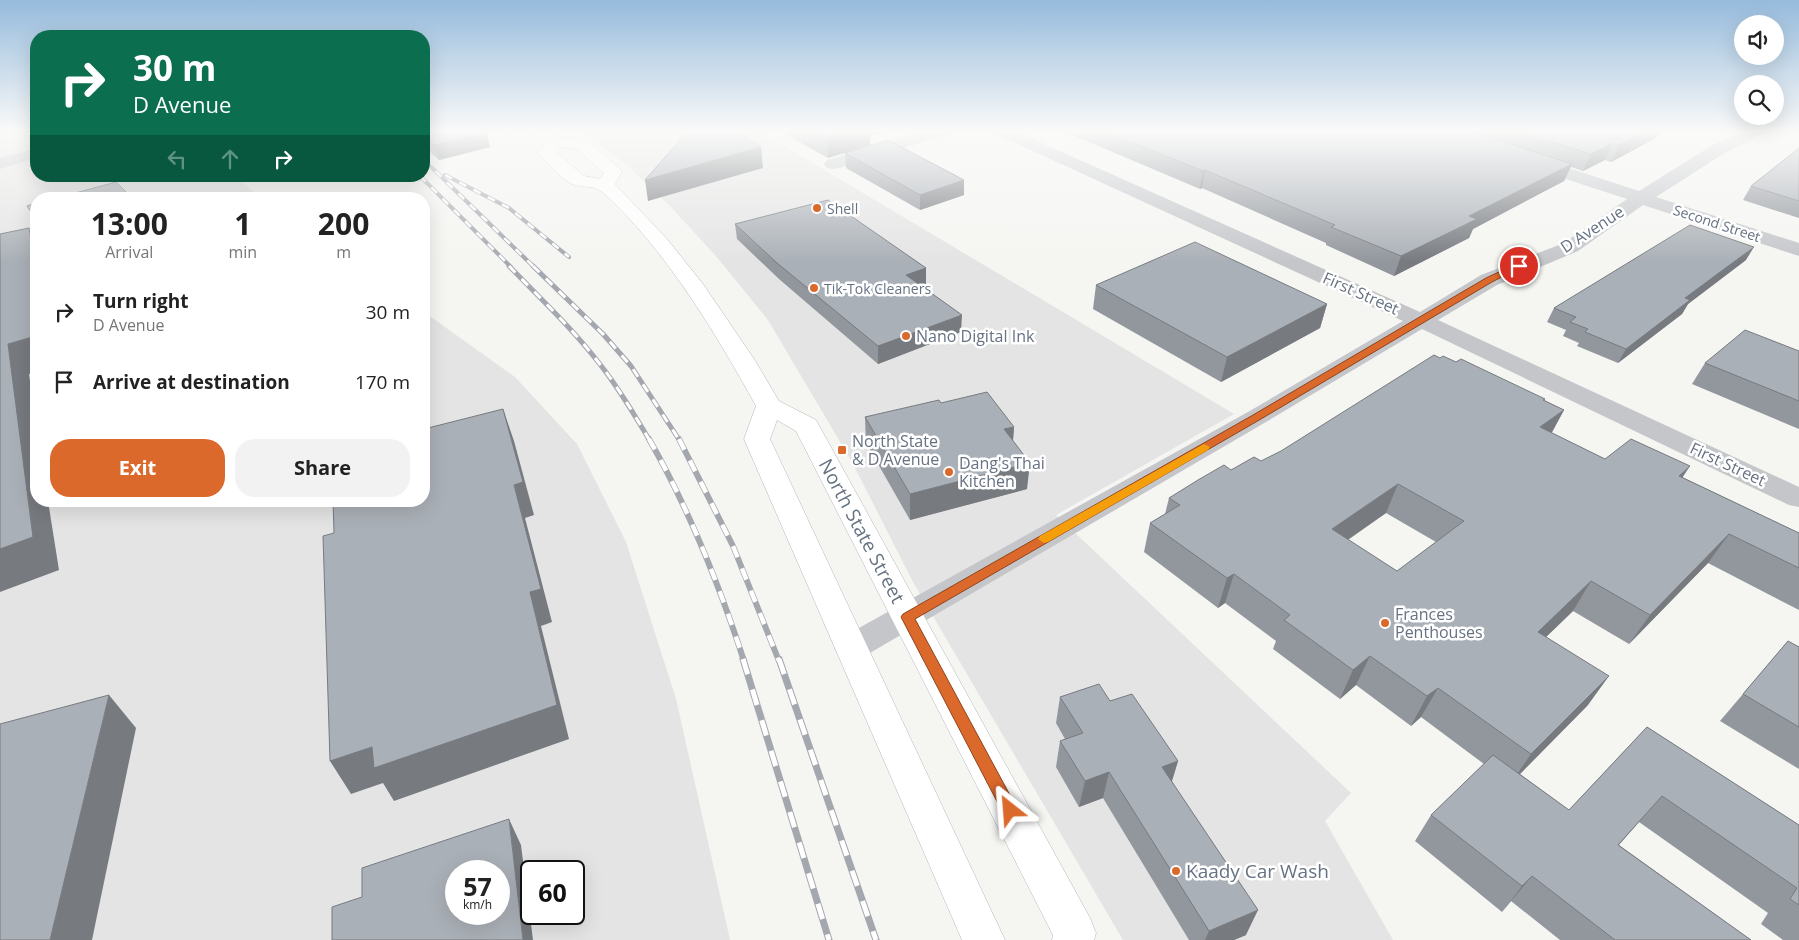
<!DOCTYPE html>
<style>
body{margin:0;font-family:"Open Sans",sans-serif;background:#f2f2f2;color:#222;height:100vh;display:flex;flex-direction:column;font-size:19px;white-space:nowrap}
*{box-sizing:border-box;margin:0}
p{font-size:16px;color:#767676}
.icon{flex:none;width:28px;height:28px;fill:none;stroke:currentColor;stroke-width:2;stroke-linecap:round;stroke-linejoin:round}
.map{position:relative;flex:1;overflow:hidden}
.side{position:absolute;left:30px;top:192px;width:400px;height:315px;display:flex;flex-direction:column;background:#fff;border-radius:20px;box-shadow:0 5px 20px #0002}
.side>*{flex:none}
.top-card{position:absolute;left:30px;top:30px;width:400px;height:152px;border-radius:20px;box-shadow:0 5px 20px #0002;background:#0b6e4f;color:#fff;overflow:hidden}
.tools{position:absolute;left:1734px;top:15px;display:grid;gap:10px}
.tools a{display:grid;place-items:center;width:50px;height:50px;border-radius:50%;background:#fff;box-shadow:0 5px 20px #0002;font-size:25px}
.speed{position:absolute;left:445px;top:860px;display:flex;gap:10px;font-size:25px;font-weight:700;text-align:center}
.speed>*{display:grid;place-content:center;width:65px;height:65px;border-radius:50%;background:#fff;box-shadow:0 5px 20px #0002;line-height:1}
.speed small{font-size:12px;font-weight:400}
.speed .limit{border:2px solid #111;border-radius:8px;background:#fff;color:#111}
.pin{position:absolute;display:grid;place-items:center;width:42px;height:42px;color:#fff;margin:-21px;border:2px solid #fff;border-radius:50%;box-shadow:0 1px 5px #0007}
.me{position:absolute;width:55px;margin:-28px;rotate:332deg;stroke-linejoin:round;filter:drop-shadow(0 0 4px #0008)}
.turn{display:flex;align-items:center;gap:18px;height:105px;padding:0 20px;font-size:22px}
.turn .icon{width:65px;height:65px;stroke-width:2.5}
.turn b{display:block;font-size:35px;line-height:42px}
.lanes{display:flex;align-items:center;height:48px;padding:0 20px;background:#0003;justify-content:center;gap:25px;direction:ltr}
.lanes .off{opacity:.35}
.eta{display:flex;justify-content:space-evenly;align-items:center;height:85px;text-align:center}
.eta b{font-size:30px;font-weight:700;line-height:35px}
.button{display:flex;gap:10px;margin-top:auto;padding:10px 20px}
.button a{flex:1;height:58px;border-radius:20px;background:#dc692c;color:#fff;font-size:20px;font-weight:700;line-height:58px;text-align:center}
.button a+a{background:#f2f2f2;color:#222}
ul{padding:0;list-style:none}
li{display:flex;align-items:center;gap:15px;height:70px;padding:0 20px}
li div{flex:1}
li b{display:block;font-size:19px}
li em{font-style:normal}
.map>svg:first-child{display:block}
.built{fill:#e3e4e3;fill-rule:evenodd}
.lines{fill:none;stroke-linecap:round;stroke-linejoin:round}
.major-casing{stroke:#b4b8bc;stroke-width:1}
.minor{fill:#c4c6ca;fill-rule:evenodd}
.major{fill:#fff;fill-rule:evenodd}
.rail-far3-casing{stroke:#a4a8ae;stroke-width:4}
.rail-far2-casing{stroke:#a4a8ae;stroke-width:5}
.rail-far1-casing{stroke:#a4a8ae;stroke-width:6}
.rail-casing{stroke:#a4a8ae;stroke-width:7}
.rail-far3{stroke:#fff;stroke-width:2.5;stroke-dasharray:8;stroke-linecap:butt}
.rail-far2{stroke:#fff;stroke-width:3;stroke-dasharray:9;stroke-linecap:butt}
.rail-far1{stroke:#fff;stroke-width:4.5;stroke-dasharray:12;stroke-linecap:butt}
.rail{stroke:#fff;stroke-width:5;stroke-dasharray:16;stroke-linecap:butt}
.wall{fill:#92979d;fill-rule:evenodd}
.shaded-wall{fill:#777b80}
.building{fill:#aab0b7;stroke:#777b80;fill-rule:evenodd}
.route{fill:#dc692c;stroke:#8f441d}
.slow{fill:#f59e0b}
.poi-dot{fill:#dc692c;stroke:#fff;stroke-width:2}
.labels{text-anchor:middle;dominant-baseline:central;stroke-width:5;stroke-linejoin:round;paint-order:stroke}
.far-poi-label{font-size:14px;fill:#667282;stroke:#fff;text-anchor:start}
.far-street-label{font-size:14px;fill:#667282;stroke:#fff}
.street-label{font-size:16px;fill:#667282;stroke:#fff}
.poi-label{font-size:16px;fill:#667282;stroke:#fff;text-anchor:start}
.near-street-label{font-size:19px;fill:#667282;stroke:#fff}
.near-poi-label{font-size:19px;fill:#667282;stroke:#fff;text-anchor:start}
</style>
<div class="map">
<svg width="1799" height="940" viewBox="0 0 1799 940">
<rect width="100%" height="100%" fill="#f5f5f2"/>
<g class="built">
<path d="M 0,131 L 36,131 L 36,176 L 232,176 L 264,199 L 36,199 L 36,501 L 424,501 L 424,312 L 515,377 L 577,444 L 626,542 L 676,699 L 730,940 L 0,940 ZM 456,871 L 499,871 L 499,914 L 456,914 ZM 531,871 L 574,871 L 574,914 L 531,914 Z"/>
<polygon points="581,131 759,131 1234,414 1056,515 1351,793 1325,821 1393,940 1123,940 913,582 852,462 768,320 716,256 670,206 628,166"/>
</g>
<g class="lines">
<defs>
<path id="major" d="M 534,131 L 552,131 L 560,137 L 588,141 L 619,168 L 622,172 L 615,184 L 667,239 L 703,284 L 754,359 L 779,401 L 816,420 L 1090,918 L 1096,933 L 1094,940 L 1052,940 L 1053,935 L 796,431 L 777,420 L 770,439 L 1005,940 L 962,940 L 744,439 L 756,406 C 717,335 663,245 601,191 C 594,185 581,188 572,184 C 561,179 550,165 541,157 L 538,153 L 546,142 ZM 560,147 L 577,149 L 604,173 L 600,179 L 584,176 L 556,152 Z"/>
</defs>
<use href="#major" class="major-casing"/>
<g class="minor">
<polygon points="927,131 951,131 949,134 839,168 833,169 827,168 824,164 827,160"/>
<polygon points="994,131 1015,131 1420,312 1481,275 1564,243 1627,199 1526,166 1523,162 1526,158 1532,157 1538,158 1639,191 1711,146 1744,131 1764,131 1762,134 1723,154 1656,197 1799,243 1799,256 1643,205 1578,251 1497,285 1438,320 1799,487 1799,507 1789,505 1422,329 1266,422 863,657 851,661 839,657 834,648 839,639 1248,412 1403,321 996,134"/>
<polygon points="36,148 36,158 0,169 0,158"/>
</g>
<use href="#major" class="major"/>
<defs>
<g id="rail-far3">
<polyline points="424,160 534,267"/>
<polyline points="445,175 509,208 569,257"/>
<polyline points="420,176 511,267"/>
</g>
<g id="rail-far2">
<path d="M 509,266 C 540,298 572,328 599,363 C 618,387 634,414 650,441"/>
<polyline points="533,266 603,334 631,366 680,441"/>
</g>
<g id="rail-far1">
<path d="M 649,439 C 689,509 719,584 744,661"/>
<polyline points="679,439 733,546 779,661"/>
</g>
<g id="rail">
<polyline points="743,659 829,940"/>
<polyline points="779,659 876,940"/>
</g>
</defs>
<use href="#rail-far3" class="rail-far3-casing"/>
<use href="#rail-far2" class="rail-far2-casing"/>
<use href="#rail-far1" class="rail-far1-casing"/>
<use href="#rail" class="rail-casing"/>
<use href="#rail-far3" class="rail-far3"/>
<use href="#rail-far2" class="rail-far2"/>
<use href="#rail-far1" class="rail-far1"/>
<use href="#rail" class="rail"/>
</g>
<g class="wall">
<polygon points="424,131 486,133 490,147 439,160 424,146"/>
<polygon points="780,131 887,131 870,136 870,145 828,158"/>
<polygon points="1063,131 1660,131 1656,138 1611,162 1605,160 1583,171 1571,167 1564,181 1473,229 1469,238 1394,276 1326,245 1326,243 1202,188 1200,189"/>
<polygon points="1799,148 1799,218 1743,200 1751,186"/>
<polygon points="845,153 964,195 920,210 846,168"/>
<polygon points="36,203 36,222 27,206"/>
<polygon points="735,224 926,268 926,284 921,286 961,332 878,364 779,279 737,239"/>
<polygon points="1746,260 1688,304 1682,314 1618,363 1577,346 1579,343 1563,336 1566,330 1547,322 1554,308"/>
<polygon points="1096,285 1327,304 1320,328 1221,382 1093,309"/>
<polygon points="1799,351 1799,429 1692,384 1705,363"/>
<path d="M 1544,400 L 1564,410 L 1551,433 L 1605,459 L 1682,477 L 1799,533 L 1799,610 L 1708,563 L 1629,644 L 1573,611 L 1546,637 L 1588,705 L 1520,774 L 1569,810 L 1647,727 L 1799,825 L 1799,940 L 1783,940 L 1761,924 L 1768,913 L 1639,822 L 1619,845 L 1751,940 L 1560,940 L 1511,901 L 1502,912 L 1415,841 L 1431,815 L 1484,764 L 1421,717 L 1411,726 L 1356,685 L 1340,699 L 1273,649 L 1276,641 L 1225,603 L 1218,608 L 1144,552 L 1150,523 L 1165,514 L 1169,498 L 1231,470 L 1261,461 ZM 1386,513 L 1436,542 L 1397,571 L 1348,540 Z"/>
<polygon points="941,403 1014,427 1013,441 1027,489 910,520 866,443 865,417"/>
<polygon points="1788,641 1799,647 1799,769 1720,721"/>
<polygon points="1060,697 1110,701 1178,761 1172,781 1246,935 1234,940 1189,940 1103,798 1079,807 1056,767 1060,741 1065,739 1056,723"/>
</g>
<g class="shaded-wall">
<polygon points="851,131 887,131 870,136 870,145 828,158 827,137"/>
<polygon points="1646,131 1660,131 1656,138 1611,162 1619,145"/>
<polygon points="486,133 490,147 439,160 434,145"/>
<polygon points="1613,143 1605,160 1583,171 1591,154"/>
<polygon points="761,147 763,168 648,201 645,180"/>
<polygon points="1572,164 1564,181 1473,229 1469,238 1394,276 1401,256 1469,216"/>
<polygon points="1205,170 1202,188 1200,189 1203,171"/>
<polygon points="964,180 964,195 920,210 920,195"/>
<polygon points="29,228 36,240 36,268"/>
<polygon points="1754,247 1746,260 1688,304 1682,314 1618,363 1626,349 1685,298"/>
<polygon points="926,268 926,284 906,291 906,275"/>
<polygon points="1327,304 1320,328 1221,382 1227,357"/>
<polygon points="962,315 961,332 878,364 878,346"/>
<polygon points="36,336 36,372 29,374 36,424 36,501 48,501 59,570 0,592 0,549 8,344"/>
<polygon points="503,409 514,441 534,515 525,518 552,622 541,626 569,739 394,801 383,783 351,794 330,761 530,592"/>
<polygon points="1564,410 1549,438 1540,427"/>
<polygon points="1014,427 1012,453 1004,429"/>
<polygon points="1030,463 1027,489 910,520 910,494"/>
<polygon points="1690,466 1671,495 1679,476"/>
<polygon points="1398,484 1386,513 1321,558 1332,529"/>
<polygon points="1729,534 1708,563 1629,644 1650,615"/>
<polygon points="1234,574 1225,603 1218,608 1227,578"/>
<polygon points="1591,581 1573,611 1520,662 1538,632"/>
<polygon points="1370,656 1356,685 1340,699 1353,670"/>
<polygon points="1609,676 1588,705 1511,783 1531,754"/>
<polygon points="1438,688 1421,717 1411,726 1427,696"/>
<polygon points="109,695 136,728 92,940 50,940"/>
<polygon points="1178,761 1170,787 1162,767"/>
<polygon points="1109,772 1103,798 1079,807 1085,781"/>
<polygon points="509,819 521,845 533,940 523,940"/>
<polygon points="1532,876 1511,901 1502,912 1522,886"/>
<polygon points="1258,910 1246,935 1234,940 1205,940 1209,931"/>
</g>
<g class="building">
<polygon points="424,131 483,131 486,133 434,145 424,136"/>
<polygon points="688,131 738,131 761,147 645,180"/>
<polygon points="815,131 851,131 827,137"/>
<polygon points="1104,131 1470,131 1572,164 1469,216 1477,219 1401,256 1331,227 1335,225 1205,170 1203,171"/>
<polygon points="1516,131 1646,131 1619,145 1613,143 1591,154"/>
<polygon points="888,140 964,180 920,195 845,153"/>
<polygon points="1799,148 1799,201 1751,186"/>
<polygon points="116,182 133,199 53,199"/>
<polygon points="828,200 926,268 906,275 962,315 878,346 777,263 735,224"/>
<polygon points="36,203 36,218 27,206"/>
<polygon points="1690,225 1754,247 1685,298 1690,300 1626,349 1585,332 1588,329 1570,322 1576,317 1554,308"/>
<polygon points="29,228 36,268 36,336 8,344 33,537 0,549 0,234"/>
<polygon points="1195,242 1327,304 1227,357 1096,285"/>
<polygon points="1745,330 1799,351 1799,401 1705,363"/>
<path d="M 1434,355 L 1440,358 L 1443,356 L 1456,362 L 1461,359 L 1545,399 L 1543,400 L 1564,410 L 1540,427 L 1605,459 L 1631,439 L 1690,466 L 1679,476 L 1799,533 L 1799,568 L 1729,534 L 1650,615 L 1591,581 L 1538,632 L 1609,676 L 1531,754 L 1438,688 L 1427,696 L 1370,656 L 1353,670 L 1284,620 L 1290,615 L 1234,574 L 1227,578 L 1150,523 L 1180,505 L 1169,498 L 1198,480 L 1224,465 L 1231,470 L 1254,457 L 1261,461 L 1281,451 ZM 1398,484 L 1464,521 L 1397,571 L 1332,529 Z"/>
<polygon points="987,392 1014,427 1004,429 1030,463 910,494 865,417 939,400 941,403"/>
<polygon points="503,409 523,482 514,485 541,589 530,592 557,705 374,768 372,747 330,761 323,536 334,533 333,501 424,501 424,429"/>
<polygon points="1788,641 1799,647 1799,727 1743,694"/>
<polygon points="1099,684 1110,701 1132,694 1178,761 1162,767 1258,910 1209,931 1109,772 1085,781 1060,741 1083,733 1060,697"/>
<polygon points="109,695 50,940 0,940 0,724"/>
<polygon points="1647,727 1799,825 1799,905 1790,899 1797,888 1662,796 1618,845 1751,940 1615,940 1532,876 1522,886 1431,815 1493,755 1569,810"/>
<path d="M 509,819 L 523,940 L 332,940 L 332,907 L 362,897 L 362,868 ZM 456,871 L 499,871 L 499,914 L 456,914 Z"/>
</g>
<linearGradient id="sky" x2="0" y2="1"><stop stop-color="#96bbdc"/><stop offset="0.5" stop-color="#fafaf9"/><stop offset="1" stop-color="#fafaf9" stop-opacity="0"/></linearGradient>
<rect width="1799" height="262" fill="url(#sky)"/>
<polygon class="route" points="1516,264 1523,266 1492,282 1261,419 915,619 1018,810 1015,815 1010,817 1004,815 901,617 903,614 1253,415 1486,278"/>
<polygon class="slow" points="1204,444 1210,447 1208,450 1048,542 1044,543 1038,539 1040,536"/>
<g class="poi-dot">
<circle cx="817" cy="208" r="5"/>
<circle cx="814" cy="288" r="5"/>
<circle cx="906" cy="336" r="5"/>
<rect x="837" y="445" width="10" height="10" rx="2.5"/>
<circle cx="949" cy="472" r="5"/>
<circle cx="1385" cy="623" r="5"/>
<circle cx="1176" cy="871" r="5"/>
</g>
<g class="labels">
<g class="far-poi-label">
<text x="827" y="208">Shell</text>
<text x="824" y="288">Tik-Tok Cleaners</text>
</g>
<g class="far-street-label">
<text transform="translate(1717 223) rotate(18)">Second Street</text>
</g>
<g class="street-label">
<text transform="translate(1592 229) rotate(-33)">D Avenue</text>
<text transform="translate(1361 293) rotate(24)">First Street</text>
<text transform="translate(1728 464) rotate(25)">First Street</text>
</g>
<g class="poi-label">
<text x="916" y="336">Nano Digital Ink</text>
<text x="852" y="441">North State<tspan x="852" dy="18">&amp; D Avenue</tspan></text>
<text x="959" y="463">Dang's Thai<tspan x="959" dy="18">Kitchen</tspan></text>
<text x="1395" y="614">Frances<tspan x="1395" dy="18">Penthouses</tspan></text>
</g>
<g class="near-street-label">
<text transform="translate(862 531) rotate(62)">North State Street</text>
</g>
<g class="near-poi-label">
<text x="1186" y="871">Kaady Car Wash</text>
</g>
</g>
</svg>
<div class="tools">
<a><svg class="icon" aria-label="sound" viewBox="0 0 24 24"><path d="M4 9h4l5-4v14l-5-4H4zM17 9q2 3 0 6"/></svg></a>
<a><svg class="icon" aria-label="search" viewBox="0 0 24 24"><circle cx="10" cy="10" r="6"/><path d="M15 15l6 6"/></svg></a>
</div>
<div class="speed"><div>57<small>km/h</small></div><div class="limit">60</div></div>
<div class="pin" style="left:1519px;top:266px;background:#d93025"><svg class="icon" aria-label="arrive" viewBox="0 0 24 24"><path d="M6 21V4h12l-3 4 3 4H6"/></svg></div>
<svg class="me" style="left:1010px;top:810px" viewBox="-20 -20 40 40"><path d="M0-17L14 15 0 8-14 15z" fill="#dc692c" stroke="#fff" stroke-width="4"/></svg>
<div class="top-card">
<div class="turn"><svg class="icon" aria-label="right" viewBox="0 0 24 24"><path d="M7 20v-9h11M14 6l5 5-5 5"/></svg><div><b>30 m</b>D Avenue</div></div>
<div class="lanes"><svg class="icon off" aria-label="left" viewBox="0 0 24 24"><path d="M17 20v-9H6M10 6l-5 5 5 5"/></svg><svg class="icon off" aria-label="ahead" viewBox="0 0 24 24"><path d="M12 20V5M6 11l6-6 6 6"/></svg><svg class="icon" aria-label="right" viewBox="0 0 24 24"><path d="M7 20v-9h11M14 6l5 5-5 5"/></svg></div>
</div>
<section class="side">
<div class="eta">
<div><b>13:00</b><p>Arrival</p></div>
<div><b>1</b><p>min</p></div>
<div><b>200</b><p>m</p></div>
</div>
<ul>
<li><svg class="icon" aria-label="right" viewBox="0 0 24 24"><path d="M7 20v-9h11M14 6l5 5-5 5"/></svg><div><b>Turn right</b><p>D Avenue</p></div><em>30 m</em></li>
<li><svg class="icon" aria-label="arrive" viewBox="0 0 24 24"><path d="M6 21V4h12l-3 4 3 4H6"/></svg><div><b>Arrive at destination</b></div><em>170 m</em></li>
</ul>
<div class="button"><a>Exit</a><a>Share</a></div>
</section>
</div>
